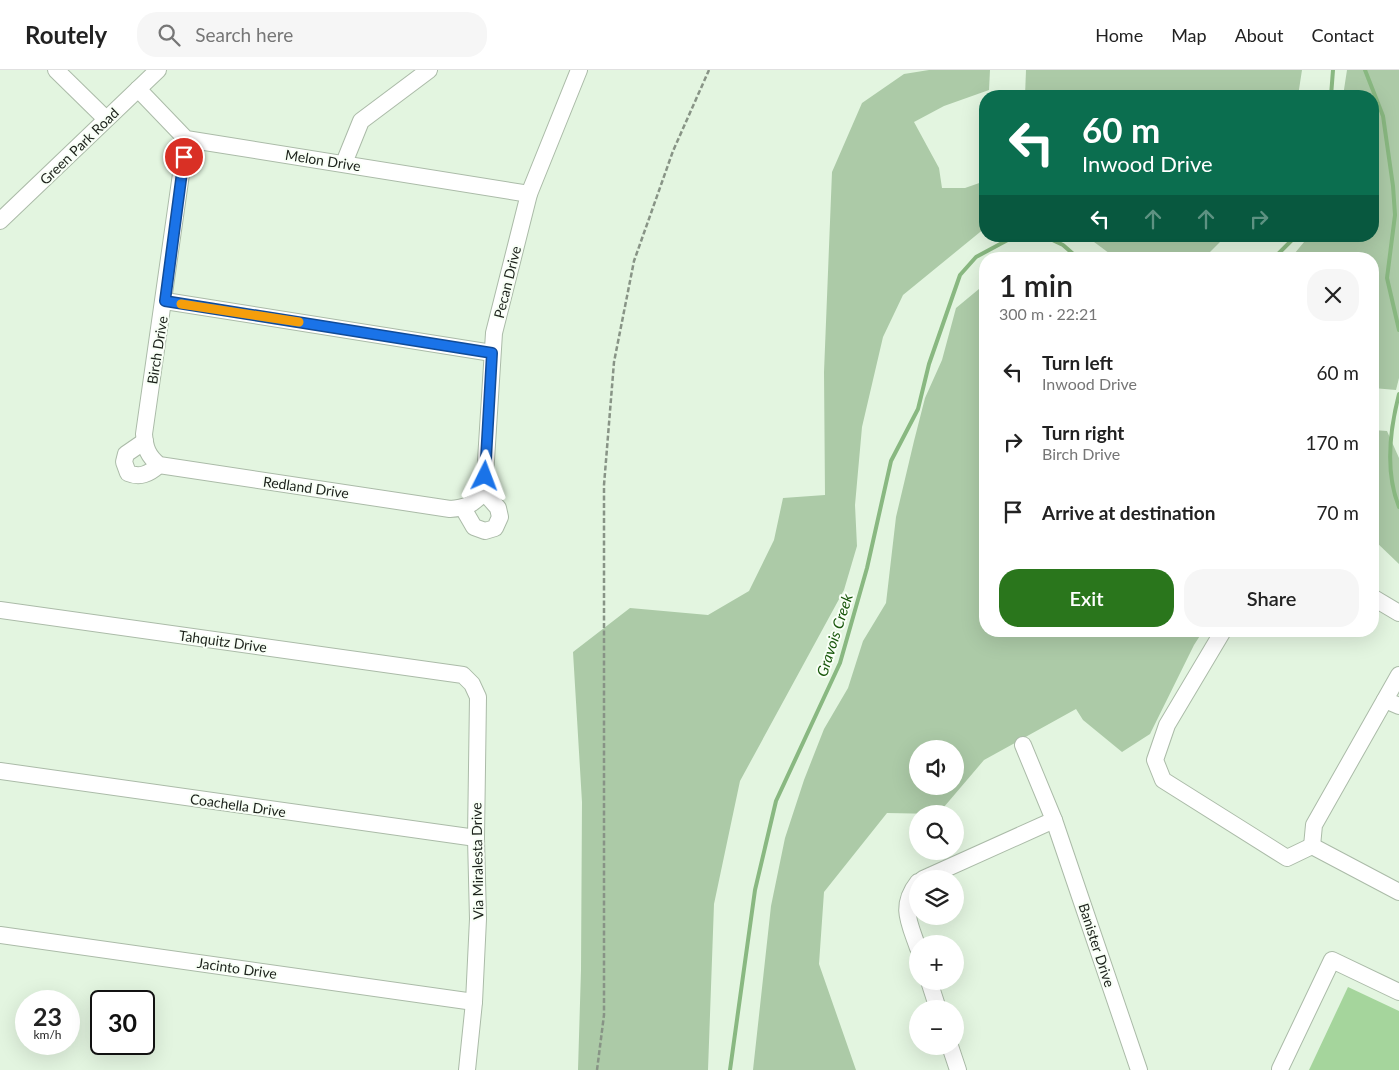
<!DOCTYPE html>
<meta charset="utf-8">
<style>
body{margin:0;font-family:Lato,sans-serif;background:#f6f6f6;color:#222;height:100vh;display:flex;flex-direction:column;font-size:19px;white-space:nowrap}
*{box-sizing:border-box;margin:0}
p{font-size:16px;color:#767676}
.icon{flex:none;width:28px;height:28px;fill:none;stroke:currentColor;stroke-width:2;stroke-linecap:round;stroke-linejoin:round}
.map{position:relative;flex:1;overflow:hidden}
.drawer{position:absolute;left:979px;top:182px;width:400px;height:385px;display:flex;flex-direction:column;background:#fff;border-radius:20px;box-shadow:0 5px 20px #0002}
.drawer>*{flex:none}
.hud{position:absolute;left:979px;top:20px;width:400px;height:152px;border-radius:20px;box-shadow:0 5px 20px #0002;background:#0b6e4f;color:#fff;overflow:hidden}
.tools{position:absolute;left:909px;top:670px;display:grid;gap:10px}
.tools a{display:grid;place-items:center;width:55px;height:55px;border-radius:50%;background:#fff;box-shadow:0 5px 20px #0002;font-size:25px}
.speed{position:absolute;left:15px;top:920px;display:flex;gap:10px;font-size:25px;font-weight:700;text-align:center}
.speed>*{display:grid;place-content:center;width:65px;height:65px;border-radius:50%;background:#fff;box-shadow:0 5px 20px #0002;line-height:1}
.speed small{font-size:12px;font-weight:400}
.speed .limit{border:2px solid #111;border-radius:8px;background:#fff;color:#111}
.pin{position:absolute;display:grid;place-items:center;width:42px;height:42px;color:#fff;margin:-21px;border:2px solid #fff;border-radius:50%;box-shadow:0 1px 5px #0007}
.me{position:absolute;width:55px;margin:-28px;rotate:3deg;stroke-linejoin:round;filter:drop-shadow(0 0 4px #0008)}
.turn{display:flex;align-items:center;gap:18px;height:105px;padding:0 20px;font-size:22px}
.turn .icon{width:65px;height:65px;stroke-width:2.5}
.turn b{display:block;font-size:35px;line-height:42px}
.lanes{display:flex;align-items:center;height:48px;padding:0 20px;background:#0003;justify-content:center;gap:25px;direction:ltr}
.lanes .off{opacity:.35}
.round{display:grid;place-items:center;flex:none;width:52px;height:52px;border-radius:20px;background:#f6f6f6}
.overview{display:flex;align-items:center;justify-content:space-between;height:85px;padding:0 20px}
h1{font-size:30px;font-weight:600;line-height:38px}
.cta{display:flex;gap:10px;margin-top:auto;padding:10px 20px}
.cta a{flex:1;height:58px;border-radius:20px;background:#2a761c;color:#fff;font-size:20px;font-weight:600;line-height:58px;text-align:center}
.cta a+a{background:#f6f6f6;color:#222}
ul{padding:0;list-style:none}
li{display:flex;align-items:center;gap:15px;height:70px;padding:0 20px}
li div{flex:1}
li b{display:block;font-size:19px}
li em{font-style:normal}
header{display:flex;align-items:center;gap:30px;box-sizing:border-box;height:70px;padding:0 25px;background:#fff;border-bottom:1px solid #e0e0e0}
header strong{font-size:24px}
nav{display:flex;gap:28px;margin-inline-start:auto;font-size:18px}
.search{width:350px;height:45px;background:#f6f6f6;display:flex;align-items:center;gap:12px;box-sizing:border-box;padding:0 18px;border-radius:20px;color:#767676;font-size:19px}
.map>svg:first-child{display:block}
.green{fill:#accaa7;fill-rule:evenodd}
.lines{fill:none;stroke-linecap:round;stroke-linejoin:round}
.stream{stroke:#89b881;stroke-width:4}
.building{fill:#a5d59c}
.minor-casing{stroke:#abbba8;stroke-width:18}
.path{stroke:#889486;stroke-width:2.5;stroke-dasharray:5 2.5;stroke-linecap:butt}
.minor{stroke:#fff;stroke-width:16}
.route-casing{stroke:#114b97;stroke-width:12}
.route{stroke:#1a73e8;stroke-width:9}
.slow{stroke:#f59e0b;stroke-width:9}
.labels{text-anchor:middle;dominant-baseline:central;stroke-width:4;stroke-linejoin:round;paint-order:stroke}
.street-label{font-size:14px;fill:#1b211a;stroke:#f8fff6}
.water-label{font-size:15px;font-style:italic;fill:#18570b;stroke:#f8fff6}
</style>
<header>
<strong>Routely</strong>
<div class="search"><svg class="icon" aria-label="search" viewBox="0 0 24 24"><circle cx="10" cy="10" r="6"/><path d="M15 15l6 6"/></svg>Search here</div>
<nav><a>Home</a><a>Map</a><a>About</a><a>Contact</a></nav>
</header>
<div class="map">
<svg width="1399" height="1000" viewBox="0 0 1399 1000">
<rect width="100%" height="100%" fill="#e3f5e0"/>
<g class="green">
<polygon points="929,0 990,0 989,20 944,36 914,52 939,98 942,118 965,118 985,111 985,158 903,225 883,267 862,357 855,435 857,476 844,520 740,711 714,834 708,1000 578,1000 581,900 582,732 573,582 630,538 708,545 749,521 774,470 783,428 825,425 824,302 832,102 862,33 904,4"/>
<polygon points="1026,0 1302,0 1298,26 1025,26"/>
<polygon points="1347,0 1399,0 1399,308 1396,320 1373,318 1372,189 1290,189 1309,166 1372,166 1372,26 1343,26"/>
<polygon points="1086,166 1226,166 1203,189 1117,189"/>
<path d="M 985,214 L 985,561 L 1203,561 L 1194,575 L 1150,664 L 1122,682 L 1083,650 L 1076,639 L 984,690 L 938,744 L 887,743 L 824,822 L 819,894 L 856,1000 L 753,1000 L 771,836 L 785,768 L 804,710 L 824,659 L 848,618 L 863,571 L 886,533 L 896,447 L 914,371 L 925,328 L 942,290 L 956,238 ZM 918,679 L 955,679 L 955,716 L 918,716 Z"/>
<polygon points="1373,360 1387,361 1399,388 1399,494 1373,469"/>
</g>
<g class="lines">
<g class="stream">
<polyline points="1365,0 1383,46 1393,116 1395,145 1387,208 1399,260"/>
<polyline points="1331,26 1333,0"/>
<polyline points="1044,166 1063,175 1079,189"/>
<polyline points="1273,189 1296,166"/>
<path d="M 1399,324 C 1390,359 1385,402 1399,437"/>
<polyline points="730,1000 755,820 776,731 840,593 867,498 891,391 918,339 929,294 960,205 976,187 1015,166"/>
</g>
</g>
<polygon class="building" points="1348,917 1399,941 1399,1000 1309,1000"/>
<g class="lines">
<defs>
<g id="minor">
<polyline points="56,0 106,49"/>
<polyline points="138,19 186,69 529,124"/>
<path d="M 186,69 L 144,364 C 145,378 148,386 159,395 L 450,439 C 466,438 474,434 484,422 L 494,263 L 529,124 L 579,0"/>
<polyline points="344,93 361,51 429,0"/>
<polyline points="0,151 158,0"/>
<polyline points="165,231 492,283"/>
<path d="M 145,371 L 126,384 L 124,392 L 128,403 C 140,408 149,404 159,395"/>
<polyline points="463,438 474,457 485,461 495,458 500,447 498,438 484,422"/>
<polyline points="1372,527 1399,543"/>
<polyline points="0,540 463,605 472,614 478,627 476,768 478,849 474,932 467,1000"/>
<polyline points="1223,561 1167,655 1155,690 1163,710 1287,788 1312,776 1399,822"/>
<polyline points="1385,630 1399,636"/>
<polyline points="0,701 476,768"/>
<polyline points="1054,750 1139,1000"/>
<polyline points="1312,776 1314,755 1399,605"/>
<polyline points="923,809 1054,750 1023,675"/>
<path d="M 918,812 C 899,836 909,852 918,878"/>
<polyline points="0,865 474,932"/>
<polyline points="929,911 938,939"/>
<polyline points="950,976 958,1000"/>
<polyline points="1280,999 1332,890 1399,922"/>
</g>
</defs>
<use href="#minor" class="minor-casing"/>
<polyline class="path" points="597,1000 604,945 604,415 614,292 634,191 673,81 709,0"/>
<use href="#minor" class="minor"/>
</g>
<g class="lines">
<defs>
<polyline id="route" points="184,87 165,231 492,283 485,406"/>
</defs>
<use href="#route" class="route-casing"/>
<use href="#route" class="route"/>
<polyline class="slow" points="181,234 299,252"/>
</g>
<g class="labels">
<g class="street-label">
<text transform="translate(79 76) rotate(-44)">Green Park Road</text>
<text transform="translate(323 90) rotate(9)">Melon Drive</text>
<text transform="translate(507 212) rotate(-76)">Pecan Drive</text>
<text transform="translate(157 280) rotate(-81)">Birch Drive</text>
<text transform="translate(306 417) rotate(8)">Redland Drive</text>
<text transform="translate(223 571) rotate(8)">Tahquitz Drive</text>
<text transform="translate(238 735) rotate(8)">Coachella Drive</text>
<text transform="translate(477 791) rotate(-91)">Via Miralesta Drive</text>
<text transform="translate(1097 875) rotate(72)">Banister Drive</text>
<text transform="translate(237 898) rotate(8)">Jacinto Drive</text>
</g>
<g class="water-label">
<text transform="translate(834 565) rotate(-72)">Gravois Creek</text>
</g>
</g>
</svg>
<div class="tools">
<a><svg class="icon" aria-label="sound" viewBox="0 0 24 24"><path d="M4 9h4l5-4v14l-5-4H4zM17 9q2 3 0 6"/></svg></a>
<a><svg class="icon" aria-label="search" viewBox="0 0 24 24"><circle cx="10" cy="10" r="6"/><path d="M15 15l6 6"/></svg></a>
<a><svg class="icon" aria-label="layers" viewBox="0 0 24 24"><path d="M12 4l9 5-9 5-9-5zM3 14l9 5 9-5"/></svg></a>
<a>+</a>
<a>−</a>
</div>
<div class="speed"><div>23<small>km/h</small></div><div class="limit">30</div></div>
<div class="pin" style="left:184px;top:87px;background:#d93025"><svg class="icon" aria-label="arrive" viewBox="0 0 24 24"><path d="M6 21V4h12l-3 4 3 4H6"/></svg></div>
<svg class="me" style="left:485px;top:406px" viewBox="-20 -20 40 40"><path d="M0-17L14 15 0 8-14 15z" fill="#1a73e8" stroke="#fff" stroke-width="4"/></svg>
<div class="hud">
<div class="turn"><svg class="icon" aria-label="left" viewBox="0 0 24 24"><path d="M17 20v-9H6M10 6l-5 5 5 5"/></svg><div><b>60 m</b>Inwood Drive</div></div>
<div class="lanes"><svg class="icon" aria-label="left" viewBox="0 0 24 24"><path d="M17 20v-9H6M10 6l-5 5 5 5"/></svg><svg class="icon off" aria-label="ahead" viewBox="0 0 24 24"><path d="M12 20V5M6 11l6-6 6 6"/></svg><svg class="icon off" aria-label="ahead" viewBox="0 0 24 24"><path d="M12 20V5M6 11l6-6 6 6"/></svg><svg class="icon off" aria-label="right" viewBox="0 0 24 24"><path d="M7 20v-9h11M14 6l5 5-5 5"/></svg></div>
</div>
<section class="drawer">
<div class="overview"><div><h1>1 min</h1><p>300 m · 22:21</p></div><a class="round"><svg class="icon" aria-label="close" viewBox="0 0 24 24"><path d="M6 6l12 12M18 6L6 18"/></svg></a></div>
<ul>
<li><svg class="icon" aria-label="left" viewBox="0 0 24 24"><path d="M17 20v-9H6M10 6l-5 5 5 5"/></svg><div><b>Turn left</b><p>Inwood Drive</p></div><em>60 m</em></li>
<li><svg class="icon" aria-label="right" viewBox="0 0 24 24"><path d="M7 20v-9h11M14 6l5 5-5 5"/></svg><div><b>Turn right</b><p>Birch Drive</p></div><em>170 m</em></li>
<li><svg class="icon" aria-label="arrive" viewBox="0 0 24 24"><path d="M6 21V4h12l-3 4 3 4H6"/></svg><div><b>Arrive at destination</b></div><em>70 m</em></li>
</ul>
<div class="cta"><a>Exit</a><a>Share</a></div>
</section>
</div>
